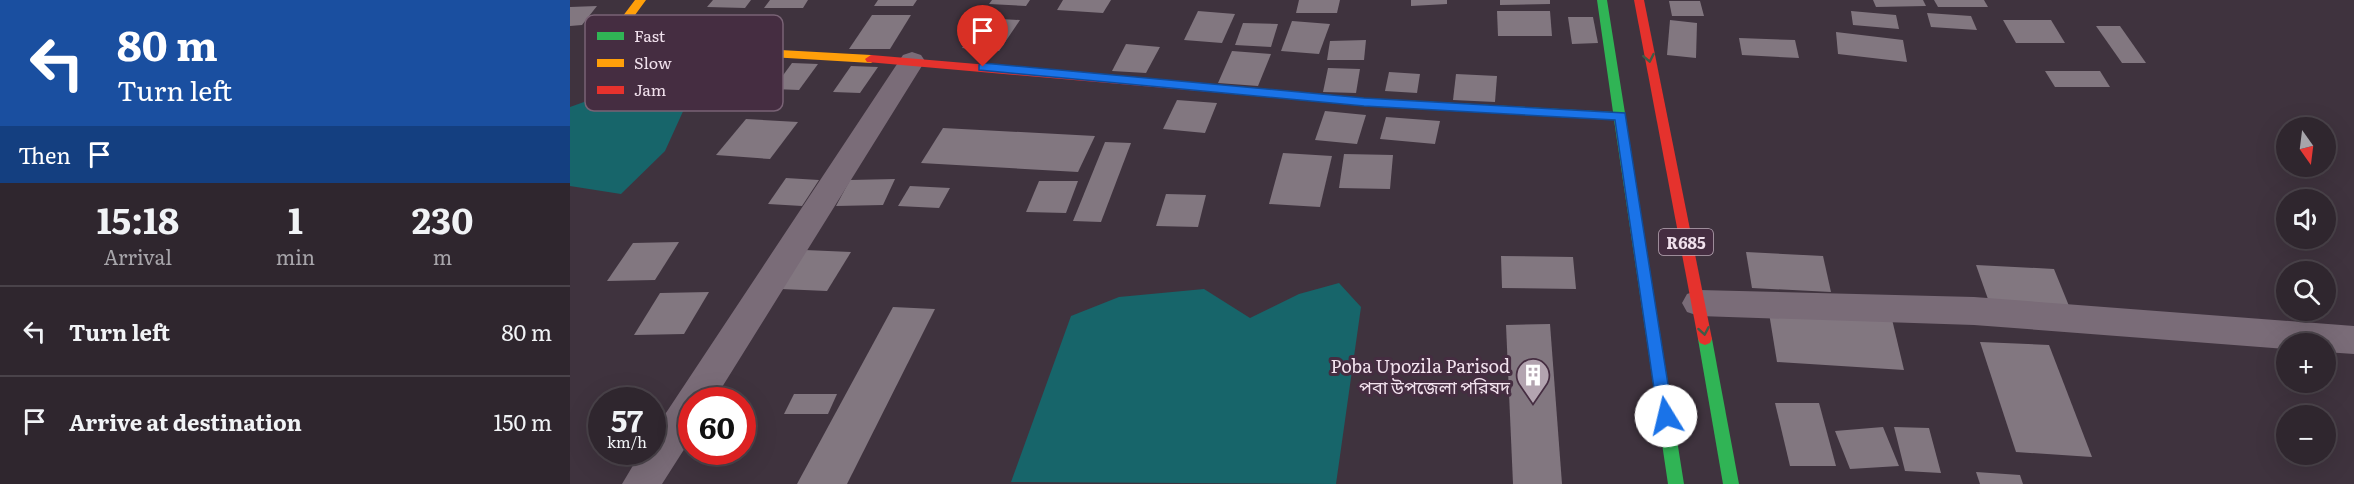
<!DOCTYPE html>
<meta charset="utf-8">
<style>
body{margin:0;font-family:Literata,"Noto Sans Bengali",serif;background:#372e36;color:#f1f3f6;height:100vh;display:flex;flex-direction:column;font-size:22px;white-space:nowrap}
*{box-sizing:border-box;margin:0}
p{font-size:20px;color:#a7a5aa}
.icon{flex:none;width:33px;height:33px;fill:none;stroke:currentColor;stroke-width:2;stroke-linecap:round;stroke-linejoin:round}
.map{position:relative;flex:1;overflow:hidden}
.side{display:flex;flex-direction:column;background:#2f262e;width:570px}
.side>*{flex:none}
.guide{background:#1a4fa0;color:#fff;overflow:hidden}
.needle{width:39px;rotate:166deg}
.buttons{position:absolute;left:1706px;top:117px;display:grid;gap:12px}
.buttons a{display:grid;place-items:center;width:60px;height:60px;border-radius:50%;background:#2f262e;box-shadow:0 6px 24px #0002,0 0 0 2px #4a434a;font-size:30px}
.speed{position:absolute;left:18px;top:387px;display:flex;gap:12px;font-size:30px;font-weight:700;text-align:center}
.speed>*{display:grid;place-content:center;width:78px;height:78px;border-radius:50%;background:#2f262e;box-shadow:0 6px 24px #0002,0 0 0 2px #4a434a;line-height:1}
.speed small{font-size:15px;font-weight:400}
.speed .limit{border:9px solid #d22;background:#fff;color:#111}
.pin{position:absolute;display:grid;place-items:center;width:51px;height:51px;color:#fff;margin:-62px -26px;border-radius:50% 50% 50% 0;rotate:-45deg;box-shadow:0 0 6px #0007}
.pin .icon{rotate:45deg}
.me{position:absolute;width:66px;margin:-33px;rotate:351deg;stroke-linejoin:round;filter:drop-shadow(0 0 4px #0008)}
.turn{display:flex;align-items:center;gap:21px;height:126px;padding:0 18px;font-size:27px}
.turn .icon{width:78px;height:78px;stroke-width:2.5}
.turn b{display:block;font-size:42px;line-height:51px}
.then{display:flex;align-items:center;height:57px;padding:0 18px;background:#0003;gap:12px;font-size:22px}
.eta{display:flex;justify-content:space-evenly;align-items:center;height:102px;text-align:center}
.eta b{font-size:36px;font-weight:700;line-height:42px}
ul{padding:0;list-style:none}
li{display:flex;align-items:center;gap:18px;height:90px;padding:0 18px;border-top:2px solid #4a434a}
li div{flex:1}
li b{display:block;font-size:22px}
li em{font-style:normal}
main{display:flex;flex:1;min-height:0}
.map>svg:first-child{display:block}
.water{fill:#17656a}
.building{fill:#827780}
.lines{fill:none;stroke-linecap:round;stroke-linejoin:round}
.street{fill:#7a6c78;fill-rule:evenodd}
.fast{fill:#30b455;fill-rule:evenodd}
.slow{fill:#ff9f0a;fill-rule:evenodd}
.jam{fill:#e5322d;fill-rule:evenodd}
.oneway{stroke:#3e5c48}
.route{fill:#1a73e8;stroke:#114b97;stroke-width:1.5}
.labels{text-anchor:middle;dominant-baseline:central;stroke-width:6;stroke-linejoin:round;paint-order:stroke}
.shield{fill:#452d41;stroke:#bdabb9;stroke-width:1.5}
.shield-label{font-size:16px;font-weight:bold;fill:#f1e1ed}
.poi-label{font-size:18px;fill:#f1e1ed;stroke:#452d41;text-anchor:end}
.key{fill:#452d41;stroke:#796375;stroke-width:1.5}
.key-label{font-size:16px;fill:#f1e1ed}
</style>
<main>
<section class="side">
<div class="guide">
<div class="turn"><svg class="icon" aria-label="left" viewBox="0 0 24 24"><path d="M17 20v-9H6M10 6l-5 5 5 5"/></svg><div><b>80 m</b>Turn left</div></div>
<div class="then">Then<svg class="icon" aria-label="arrive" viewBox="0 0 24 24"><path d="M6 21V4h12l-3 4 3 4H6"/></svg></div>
</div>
<div class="eta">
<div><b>15:18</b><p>Arrival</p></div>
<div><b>1</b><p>min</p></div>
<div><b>230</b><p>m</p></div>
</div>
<ul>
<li><svg class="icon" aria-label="left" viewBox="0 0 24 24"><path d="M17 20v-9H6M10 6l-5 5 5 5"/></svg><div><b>Turn left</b></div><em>80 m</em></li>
<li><svg class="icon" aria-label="arrive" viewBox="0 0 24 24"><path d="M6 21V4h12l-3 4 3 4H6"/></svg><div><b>Arrive at destination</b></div><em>150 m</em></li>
</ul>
</section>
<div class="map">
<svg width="1784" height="484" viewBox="0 0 1784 484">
<rect width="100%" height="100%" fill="#3f333e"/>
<g class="water">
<polygon points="42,92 85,96 115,107 95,151 51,194 0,186 0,107"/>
<polygon points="769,283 791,307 766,484 441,482 501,316 549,297 634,289 680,318 729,294"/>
</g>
<g class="building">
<polygon points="143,0 181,0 175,8 137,7"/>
<polygon points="200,0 238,0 233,8 194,8"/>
<polygon points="308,0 347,0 343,6 304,6"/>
<polygon points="422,0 460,0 456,6 419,4"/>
<polygon points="493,0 541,0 533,13 487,10"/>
<polygon points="729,0 770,0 767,13 726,13"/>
<polygon points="841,0 877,0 877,4 841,6"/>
<polygon points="930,0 980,0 980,4 930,5"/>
<polygon points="1303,0 1353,0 1356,6 1306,7"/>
<polygon points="1364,0 1414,0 1418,7 1368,7"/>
<polygon points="1099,1 1130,1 1134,16 1102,16"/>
<polygon points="27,6 12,25 0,26 0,7"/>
<polygon points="628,11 665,14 652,43 614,40"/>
<polygon points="927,11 980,11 982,36 928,36"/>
<polygon points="1281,11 1326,15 1329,29 1283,25"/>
<polygon points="1357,13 1401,16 1407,30 1361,27"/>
<polygon points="302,15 341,15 320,49 279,49"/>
<polygon points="998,17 1023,17 1028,43 1002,44"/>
<polygon points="413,18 450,20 429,51 392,48"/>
<polygon points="1100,20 1127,23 1126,58 1097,55"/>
<polygon points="1433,20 1481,20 1495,43 1446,43"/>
<polygon points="722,21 760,24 749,54 711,51"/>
<polygon points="673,23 708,24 701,47 665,45"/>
<polygon points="1526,26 1550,26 1576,63 1552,63"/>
<polygon points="1266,32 1333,40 1337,62 1268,54"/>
<polygon points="1169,38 1225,40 1229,58 1172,55"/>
<polygon points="796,40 794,60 757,60 760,41"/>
<polygon points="556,44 590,47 576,73 542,71"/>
<polygon points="662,51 701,54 688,86 648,83"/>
<polygon points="222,63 248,64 229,90 203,89"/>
<polygon points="281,66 308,67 290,93 263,92"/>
<polygon points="758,68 790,69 786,93 753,92"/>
<polygon points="1475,71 1530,71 1540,87 1485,87"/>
<polygon points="819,72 850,74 847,93 815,91"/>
<polygon points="886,74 927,76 925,102 883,100"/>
<polygon points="607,100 647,103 635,133 593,129"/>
<polygon points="755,111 796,115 787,144 745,140"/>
<polygon points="816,117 870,121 865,144 810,139"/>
<polygon points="176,119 228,122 200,159 146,155"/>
<polygon points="373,128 525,136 508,172 351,163"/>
<polygon points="535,142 561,143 531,222 503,221"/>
<polygon points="713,153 762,156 750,207 699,204"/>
<polygon points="774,154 823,155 820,189 769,188"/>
<polygon points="216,178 249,180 232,206 198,204"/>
<polygon points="325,179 313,205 266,206 280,180"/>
<polygon points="469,181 508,181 496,213 456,212"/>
<polygon points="340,186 380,188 369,208 328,206"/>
<polygon points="596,194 636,195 628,227 586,226"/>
<polygon points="109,242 85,280 37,281 63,243"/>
<polygon points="235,250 281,252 257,291 211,289"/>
<polygon points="1176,252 1253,256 1261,292 1182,288"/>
<polygon points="931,256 1003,257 1006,289 932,288"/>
<polygon points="1406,265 1484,269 1499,306 1419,302"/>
<polygon points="139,292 114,334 64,335 90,293"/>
<polygon points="323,307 365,309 277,484 227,484"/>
<polygon points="1198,307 1321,315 1334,370 1207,362"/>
<polygon points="980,324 992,484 943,484 936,325"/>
<polygon points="1410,342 1479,345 1522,457 1446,452"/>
<polygon points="224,394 267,394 258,414 214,414"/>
<polygon points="1205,403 1249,403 1266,466 1220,466"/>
<polygon points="1313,427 1329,466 1280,469 1265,431"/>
<polygon points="1324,427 1359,428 1371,473 1335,471"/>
<polygon points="1406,472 1450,475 1453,484 1410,484"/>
</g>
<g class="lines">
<g class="street">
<polygon points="342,52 351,55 355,61 144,400 122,400 122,437 92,484 52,484 71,452 82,452 82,434 333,55"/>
<polygon points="1129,290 1404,297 1784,326 1784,354 1755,352 1755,344 1716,344 1716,349 1404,325 1129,316 1117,312 1112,303 1117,294"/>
</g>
<g class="fast">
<polygon points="1027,0 1037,0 1114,484 1098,484 1044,120 794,106 664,94 658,90 664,86 794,98 1043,112"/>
<polygon points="1135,333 1140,335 1142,339 1169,484 1153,484 1128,339 1130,335"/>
</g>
<polygon class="slow" points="65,0 76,0 46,41 301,55 307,59 301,63 34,47 34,41"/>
<g class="jam">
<polygon points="1064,0 1074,0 1142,339 1140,343 1135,345 1130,343 1128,339"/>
<polygon points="301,55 664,86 670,90 664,94 297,62 295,59"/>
</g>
</g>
<defs><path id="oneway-chevron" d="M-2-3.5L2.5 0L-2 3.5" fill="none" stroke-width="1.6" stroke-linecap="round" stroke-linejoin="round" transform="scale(1.5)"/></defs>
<g class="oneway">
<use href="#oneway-chevron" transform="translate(1079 58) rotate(79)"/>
<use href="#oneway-chevron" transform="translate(1134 331) rotate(80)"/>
</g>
<polygon class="route" points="413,63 794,98 1055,113 1103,416 1101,421 1096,423 1090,421 1088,416 1045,120 794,106 409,70 409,65"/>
<defs>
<symbol id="building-pin" viewBox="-11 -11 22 30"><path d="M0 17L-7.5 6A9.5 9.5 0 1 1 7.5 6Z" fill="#b3a4b0" stroke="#452d41"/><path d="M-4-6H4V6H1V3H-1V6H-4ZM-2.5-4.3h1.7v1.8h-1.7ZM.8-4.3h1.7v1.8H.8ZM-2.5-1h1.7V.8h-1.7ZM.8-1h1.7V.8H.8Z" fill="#fff"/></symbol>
</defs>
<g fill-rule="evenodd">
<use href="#building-pin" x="944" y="356" width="38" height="52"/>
</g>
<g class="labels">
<rect class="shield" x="1089" y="229" width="54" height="26" rx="4.5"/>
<g class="shield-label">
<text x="1116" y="242">R685</text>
</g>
<g class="poi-label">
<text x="940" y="365">Poba Upozila Parisod<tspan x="940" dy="21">পবা উপজেলা পরিষদ</tspan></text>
</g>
</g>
<rect x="15" y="15" width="198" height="96" rx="9" class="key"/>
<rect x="27" y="32" width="27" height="8" fill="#30b455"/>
<rect x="27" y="59" width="27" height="8" fill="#ff9f0a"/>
<rect x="27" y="86" width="27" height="8" fill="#e5322d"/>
<g class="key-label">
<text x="64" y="42">Fast</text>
<text x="64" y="69">Slow</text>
<text x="64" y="96">Jam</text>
</g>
</svg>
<div class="buttons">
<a><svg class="needle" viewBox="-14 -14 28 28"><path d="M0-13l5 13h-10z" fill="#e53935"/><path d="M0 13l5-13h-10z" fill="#a7a5aa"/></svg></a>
<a><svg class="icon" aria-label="sound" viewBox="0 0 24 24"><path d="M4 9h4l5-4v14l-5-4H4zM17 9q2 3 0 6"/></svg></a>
<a><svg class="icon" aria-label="search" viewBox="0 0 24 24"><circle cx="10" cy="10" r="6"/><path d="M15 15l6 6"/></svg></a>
<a>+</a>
<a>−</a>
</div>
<div class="speed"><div>57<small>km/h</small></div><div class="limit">60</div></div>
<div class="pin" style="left:413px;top:67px;background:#d93025"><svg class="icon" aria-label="arrive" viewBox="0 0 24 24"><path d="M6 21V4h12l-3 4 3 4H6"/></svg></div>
<svg class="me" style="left:1096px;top:416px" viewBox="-20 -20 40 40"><circle r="19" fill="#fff"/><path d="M0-13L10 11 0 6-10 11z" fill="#1a73e8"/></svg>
</div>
</main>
